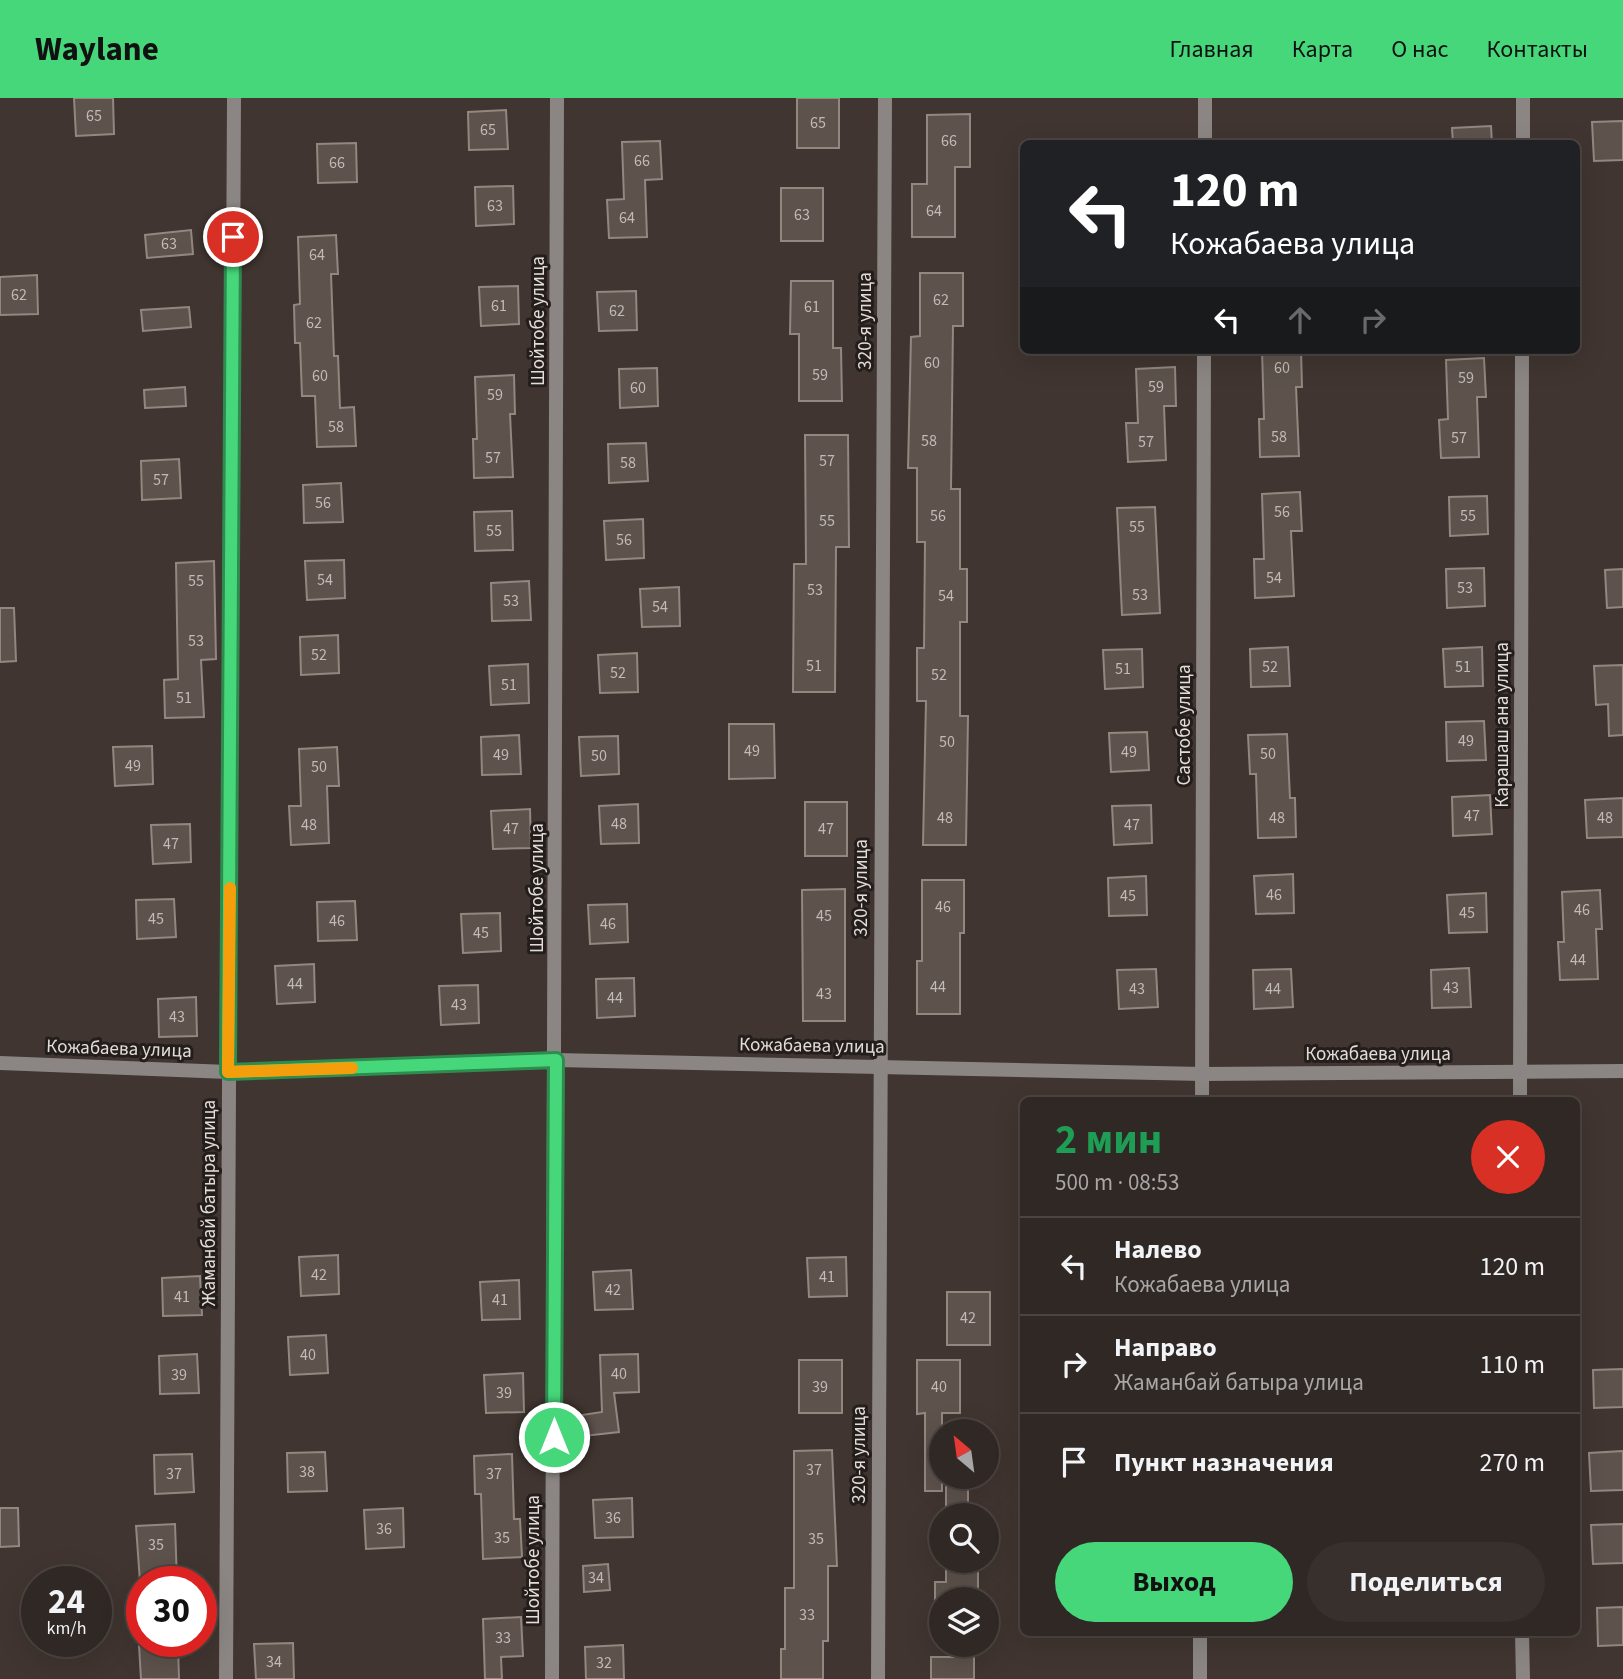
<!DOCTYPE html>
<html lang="ru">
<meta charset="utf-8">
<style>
body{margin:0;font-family:"Source Sans 3",sans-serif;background:#38302c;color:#f1f3f6;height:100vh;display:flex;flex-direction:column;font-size:26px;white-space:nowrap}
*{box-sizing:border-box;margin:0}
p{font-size:23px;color:#a8a6a6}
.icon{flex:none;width:38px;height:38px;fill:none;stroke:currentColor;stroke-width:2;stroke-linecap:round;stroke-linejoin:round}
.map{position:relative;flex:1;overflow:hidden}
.details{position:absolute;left:1020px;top:999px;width:560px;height:539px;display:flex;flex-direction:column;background:#302824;border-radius:10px;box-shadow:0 7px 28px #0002,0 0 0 2px #4b4441}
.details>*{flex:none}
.hud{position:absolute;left:1020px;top:42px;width:560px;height:214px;border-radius:10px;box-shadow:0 7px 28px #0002,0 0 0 2px #4b4441;background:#202124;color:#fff;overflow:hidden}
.needle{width:46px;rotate:331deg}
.controls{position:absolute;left:929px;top:1321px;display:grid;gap:14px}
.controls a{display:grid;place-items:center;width:70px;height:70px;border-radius:50%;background:#302824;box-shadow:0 7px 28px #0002,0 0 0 2px #4b4441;font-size:35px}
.speed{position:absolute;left:21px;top:1468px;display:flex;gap:14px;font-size:35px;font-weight:700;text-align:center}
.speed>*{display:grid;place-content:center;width:91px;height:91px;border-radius:50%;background:#302824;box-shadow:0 7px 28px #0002,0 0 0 2px #4b4441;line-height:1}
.speed small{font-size:18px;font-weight:400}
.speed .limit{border:10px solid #d22;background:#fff;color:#111}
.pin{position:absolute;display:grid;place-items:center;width:60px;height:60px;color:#fff;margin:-30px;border:4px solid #fff;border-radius:50%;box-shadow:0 2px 7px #0007}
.me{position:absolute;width:77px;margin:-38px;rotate:0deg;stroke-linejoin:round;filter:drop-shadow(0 0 5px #0008)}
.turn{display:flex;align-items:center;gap:24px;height:147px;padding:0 35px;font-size:32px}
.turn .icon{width:91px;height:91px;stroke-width:2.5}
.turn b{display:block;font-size:49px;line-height:60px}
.lanes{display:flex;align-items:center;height:66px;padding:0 35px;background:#0003;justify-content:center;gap:35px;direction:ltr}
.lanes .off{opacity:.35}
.round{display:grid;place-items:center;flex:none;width:74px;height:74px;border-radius:37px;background:#38302c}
.overview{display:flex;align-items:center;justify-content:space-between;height:119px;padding:0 35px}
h1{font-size:42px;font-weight:700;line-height:52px;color:#1e9e55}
.primary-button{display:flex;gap:14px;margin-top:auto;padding:14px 35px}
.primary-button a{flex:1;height:80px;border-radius:42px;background:#46d77a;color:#111;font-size:28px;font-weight:700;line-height:80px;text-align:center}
.primary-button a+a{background:#38302c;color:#f1f3f6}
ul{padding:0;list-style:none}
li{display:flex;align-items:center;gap:21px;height:98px;padding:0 35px;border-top:2px solid #4b4441}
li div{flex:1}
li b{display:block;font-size:26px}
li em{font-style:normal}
header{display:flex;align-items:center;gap:42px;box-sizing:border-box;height:98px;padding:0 35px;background:#46d77a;color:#111}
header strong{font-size:33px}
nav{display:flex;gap:38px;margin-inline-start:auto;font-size:24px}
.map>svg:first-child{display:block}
.building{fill:#5d524c;stroke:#938780;stroke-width:2}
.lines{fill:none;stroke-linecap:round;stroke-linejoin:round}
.street{stroke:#8b8683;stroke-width:14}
.route-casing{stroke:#2e8c4f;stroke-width:18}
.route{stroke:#46d77a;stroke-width:12}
.slow{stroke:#f59e0b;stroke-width:12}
.labels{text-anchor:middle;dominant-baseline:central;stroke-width:6;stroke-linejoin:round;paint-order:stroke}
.number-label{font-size:16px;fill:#c2bab5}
.street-label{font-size:19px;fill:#e3dcd8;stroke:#231e1b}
</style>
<header>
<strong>Waylane</strong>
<nav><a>Главная</a><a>Карта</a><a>О нас</a><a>Контакты</a></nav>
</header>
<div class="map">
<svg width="1623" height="1581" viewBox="0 0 1623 1581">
<rect width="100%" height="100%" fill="#403530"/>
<g class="building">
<polygon points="74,0 113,0 114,36 76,38"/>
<rect x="797" y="0" width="42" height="50"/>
<polygon points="506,12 508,51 469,52 468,14"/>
<polygon points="970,16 970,69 955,69 955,139 912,139 912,86 927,86 927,17"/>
<polygon points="1623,23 1623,62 1594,63 1592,24"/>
<polygon points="1491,28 1492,46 1453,46 1452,30"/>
<polygon points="660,43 662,81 645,82 647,139 609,140 607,102 624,101 622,44"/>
<polygon points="356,45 357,84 318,85 317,46"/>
<polygon points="513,88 514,126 476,128 475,89"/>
<rect x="781" y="90" width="42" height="53"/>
<polygon points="191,132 193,156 147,160 145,137"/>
<polygon points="336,137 338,176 331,176 334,258 338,258 340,310 354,309 356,348 317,349 315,298 302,298 300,245 295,245 294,207 300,206 298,139"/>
<polygon points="920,175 963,175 963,228 953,228 951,391 960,391 960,471 967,471 967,524 960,524 960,618 968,618 966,747 923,747 926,603 917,603 917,550 924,550 925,444 917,444 917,370 908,370 911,239 920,238"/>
<polygon points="37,177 38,216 0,217 0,179"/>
<polygon points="791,183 833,183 833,250 841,250 842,303 799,303 799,236 790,236"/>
<polygon points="518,188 519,226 481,228 479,189"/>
<polygon points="636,193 637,232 599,233 597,194"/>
<polygon points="189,209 191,229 143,233 141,212"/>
<polygon points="1262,252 1301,252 1302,289 1296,289 1299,358 1260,359 1259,321 1264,321"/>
<polygon points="1484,260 1486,299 1477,299 1479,359 1441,360 1439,322 1448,321 1446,262"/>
<polygon points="1175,269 1176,308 1164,308 1166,362 1128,364 1126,325 1138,325 1136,271"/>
<polygon points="657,270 658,308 620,310 619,271"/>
<polygon points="514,277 515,316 510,316 513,379 474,380 473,341 477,341 475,279"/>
<polygon points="185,289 186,308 145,310 144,292"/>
<polygon points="805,337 848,337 849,449 836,449 835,594 793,594 794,466 806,466"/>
<polygon points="646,345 648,383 609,385 608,346"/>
<polygon points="179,361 181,400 142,402 141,363"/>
<polygon points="341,385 343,424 304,425 303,387"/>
<polygon points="1300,394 1302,433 1291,433 1294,498 1255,500 1254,461 1264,461 1262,396"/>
<polygon points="1487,398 1488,436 1450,438 1449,399"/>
<polygon points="1155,409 1160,515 1122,517 1117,410"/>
<polygon points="512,413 513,452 475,453 474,414"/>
<polygon points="643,421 644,460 606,462 604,423"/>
<polygon points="344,462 345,500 307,502 305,463"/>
<polygon points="214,463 216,561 201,562 204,619 165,620 164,582 178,581 176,465"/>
<polygon points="1484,470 1485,508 1447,510 1446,471"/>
<polygon points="1623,471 1623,509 1607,510 1605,472"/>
<polygon points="529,483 531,522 492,523 491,485"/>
<polygon points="679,489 680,528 642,529 640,491"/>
<polygon points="0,510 14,510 16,563 0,564"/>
<polygon points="338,537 339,575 301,577 300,539"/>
<polygon points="1288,549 1290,588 1251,589 1250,551"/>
<polygon points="1482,549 1483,588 1445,589 1443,551"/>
<polygon points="1142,551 1143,589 1105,591 1103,552"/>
<polygon points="637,555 638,594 600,595 598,557"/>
<polygon points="528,566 529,605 491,607 489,568"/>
<polygon points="1623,567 1623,637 1609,638 1608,606 1596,607 1594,568"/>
<polygon points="1484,623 1486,662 1447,663 1446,624"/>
<polygon points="729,626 774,626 775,680 729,681"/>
<polygon points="1147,634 1149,672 1111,674 1109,635"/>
<polygon points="1287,636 1290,700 1295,700 1296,739 1258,740 1256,676 1250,676 1248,637"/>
<polygon points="519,637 521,676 482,677 481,639"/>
<polygon points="618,638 619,676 581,678 579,639"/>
<polygon points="152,648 153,686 115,688 113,649"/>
<polygon points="337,649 339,688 327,688 329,745 291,747 289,708 301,708 299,651"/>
<polygon points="1490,697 1492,736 1453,738 1452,699"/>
<polygon points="1623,700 1623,739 1587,740 1585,702"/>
<rect x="805" y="704" width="42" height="54"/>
<polygon points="638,706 639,745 601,746 599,708"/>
<polygon points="1151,707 1152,745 1114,747 1112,708"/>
<polygon points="530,711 531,750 493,751 491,713"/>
<polygon points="190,726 191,764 153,766 151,727"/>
<polygon points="1293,776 1294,815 1256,816 1254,778"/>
<polygon points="1146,778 1147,817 1109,818 1108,780"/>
<polygon points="922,782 964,782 964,835 960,835 960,916 917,916 917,863 922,863"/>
<polygon points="845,791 845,923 803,923 802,792"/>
<polygon points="1600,792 1602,831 1596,831 1598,881 1560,882 1558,844 1564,844 1562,794"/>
<polygon points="1486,795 1487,834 1449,835 1447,797"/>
<polygon points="174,801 176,839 137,841 136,802"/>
<polygon points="355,803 357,842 318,843 317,804"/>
<polygon points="627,806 628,844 590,846 588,807"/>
<polygon points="500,815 501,853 463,855 461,816"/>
<polygon points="314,866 315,904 277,906 275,868"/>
<polygon points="1469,870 1471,909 1432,910 1431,872"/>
<polygon points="1156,871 1158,909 1119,911 1117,872"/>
<polygon points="1291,871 1293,909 1254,911 1253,872"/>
<polygon points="634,880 635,918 597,920 596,881"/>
<polygon points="478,887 479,925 441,927 439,888"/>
<polygon points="196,899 197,938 159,939 158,901"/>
<polygon points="338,1157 339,1196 301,1198 299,1159"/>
<polygon points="846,1159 847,1198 809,1199 807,1160"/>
<polygon points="631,1172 633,1211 595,1212 593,1174"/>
<polygon points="200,1178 202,1217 163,1218 162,1180"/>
<polygon points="519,1182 520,1221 482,1222 480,1184"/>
<rect x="947" y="1194" width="43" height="53"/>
<polygon points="326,1237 328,1275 290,1277 288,1239"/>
<polygon points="197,1256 199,1295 160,1296 159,1258"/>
<polygon points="638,1256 639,1294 614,1295 619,1334 584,1338 582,1317 602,1314 600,1257"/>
<rect x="799" y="1262" width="43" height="53"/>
<polygon points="917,1262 960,1262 960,1315 942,1315 942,1393 925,1393 925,1315 917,1316"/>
<polygon points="1623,1271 1623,1309 1594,1310 1593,1272"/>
<polygon points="523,1275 524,1314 486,1315 484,1277"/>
<polygon points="832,1352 837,1468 828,1468 828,1543 823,1543 823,1581 781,1581 781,1551 785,1551 785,1490 794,1490 794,1353"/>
<polygon points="1623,1353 1623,1392 1591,1393 1589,1355"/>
<polygon points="325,1354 327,1393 288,1394 287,1355"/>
<polygon points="192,1356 194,1394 155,1396 154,1357"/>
<polygon points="512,1356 514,1421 520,1421 522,1459 483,1461 481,1396 475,1396 474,1358"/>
<rect x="946" y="1379" width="22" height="39"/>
<polygon points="632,1400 633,1439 595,1440 593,1402"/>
<polygon points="0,1410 18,1410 19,1448 0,1449"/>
<polygon points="403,1410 404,1449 366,1451 364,1412"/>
<polygon points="175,1426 177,1484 140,1484 136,1428"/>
<polygon points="1623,1426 1623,1465 1593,1466 1591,1427"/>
<polygon points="946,1463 978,1463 978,1502 935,1502 935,1484 946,1484"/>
<polygon points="608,1466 610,1492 584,1494 583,1468"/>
<polygon points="1623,1509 1623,1547 1598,1548 1597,1510"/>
<polygon points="521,1519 523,1558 501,1559 502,1581 485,1581 483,1521"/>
<polygon points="293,1545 294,1581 256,1581 254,1546"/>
<polygon points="178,1546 179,1581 141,1581 139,1547"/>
<polygon points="623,1547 624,1581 586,1581 585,1549"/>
<rect x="931" y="1559" width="43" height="22"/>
</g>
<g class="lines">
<g class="street">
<polyline points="1205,46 1205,0"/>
<polyline points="1523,46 1523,0"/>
<polyline points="0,965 228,974 556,962 1202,976 1623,973"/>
<polyline points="1202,1003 1204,252"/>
<polyline points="1520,1003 1522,252"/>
<polyline points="1522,1535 1523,1581"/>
<polyline points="226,1581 234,0"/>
<polyline points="552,1581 557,0"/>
<polyline points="878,1581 885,0"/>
<polyline points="1200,1581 1200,1535"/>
</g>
</g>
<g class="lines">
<defs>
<polyline id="route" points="233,139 228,974 556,962 554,1339"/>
</defs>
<use href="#route" class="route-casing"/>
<use href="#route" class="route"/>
<polyline class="slow" points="230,790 228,974 352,970"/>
</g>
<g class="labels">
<g class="number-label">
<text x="94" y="18">65</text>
<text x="818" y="25">65</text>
<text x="488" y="32">65</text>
<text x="949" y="43">66</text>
<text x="642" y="63">66</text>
<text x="337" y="65">66</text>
<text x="495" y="108">63</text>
<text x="934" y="113">64</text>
<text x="802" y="117">63</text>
<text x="627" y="120">64</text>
<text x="169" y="146">63</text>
<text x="317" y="157">64</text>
<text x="19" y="197">62</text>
<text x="941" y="202">62</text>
<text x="499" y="208">61</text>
<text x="812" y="209">61</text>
<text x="617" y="213">62</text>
<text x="314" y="225">62</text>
<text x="932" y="265">60</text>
<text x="1282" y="270">60</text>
<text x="820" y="277">59</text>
<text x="320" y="278">60</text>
<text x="1466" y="280">59</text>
<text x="1156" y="289">59</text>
<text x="638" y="290">60</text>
<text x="495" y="297">59</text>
<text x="336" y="329">58</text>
<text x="1279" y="339">58</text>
<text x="1459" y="340">57</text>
<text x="929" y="343">58</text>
<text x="1146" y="344">57</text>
<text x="493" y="360">57</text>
<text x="827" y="363">57</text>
<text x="628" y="365">58</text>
<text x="161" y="382">57</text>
<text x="323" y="405">56</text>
<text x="1282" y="414">56</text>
<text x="938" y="418">56</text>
<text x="1468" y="418">55</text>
<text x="827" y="423">55</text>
<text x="1137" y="429">55</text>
<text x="494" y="433">55</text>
<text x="624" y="442">56</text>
<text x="1274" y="480">54</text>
<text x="325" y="482">54</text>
<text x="196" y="483">55</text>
<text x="1465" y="490">53</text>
<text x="815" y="492">53</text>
<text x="1140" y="497">53</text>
<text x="946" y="498">54</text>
<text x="511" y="503">53</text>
<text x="660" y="509">54</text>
<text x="196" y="543">53</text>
<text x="319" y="557">52</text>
<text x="814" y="568">51</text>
<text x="1270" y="569">52</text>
<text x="1463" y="569">51</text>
<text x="1123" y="571">51</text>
<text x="618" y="575">52</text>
<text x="939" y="577">52</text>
<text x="509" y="587">51</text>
<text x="184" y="600">51</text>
<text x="1466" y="643">49</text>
<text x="947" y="644">50</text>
<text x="752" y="653">49</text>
<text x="1129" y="654">49</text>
<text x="1268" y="656">50</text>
<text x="501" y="657">49</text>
<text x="599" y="658">50</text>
<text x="133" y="668">49</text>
<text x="319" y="669">50</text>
<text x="1472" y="718">47</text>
<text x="945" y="720">48</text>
<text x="1277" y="720">48</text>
<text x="1605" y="720">48</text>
<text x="619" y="726">48</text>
<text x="309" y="727">48</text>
<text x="1132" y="727">47</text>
<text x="511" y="731">47</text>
<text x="826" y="731">47</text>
<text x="171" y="746">47</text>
<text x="1274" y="797">46</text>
<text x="1128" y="798">45</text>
<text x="943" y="809">46</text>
<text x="1582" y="812">46</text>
<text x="1467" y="815">45</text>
<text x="824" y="818">45</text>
<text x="156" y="821">45</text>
<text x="337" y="823">46</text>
<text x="608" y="826">46</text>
<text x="481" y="835">45</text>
<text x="1578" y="862">44</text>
<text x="295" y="886">44</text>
<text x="938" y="889">44</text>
<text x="1451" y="890">43</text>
<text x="1137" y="891">43</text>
<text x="1273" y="891">44</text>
<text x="824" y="896">43</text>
<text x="615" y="900">44</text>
<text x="459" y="907">43</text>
<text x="177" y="919">43</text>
<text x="319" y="1177">42</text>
<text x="827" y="1179">41</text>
<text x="613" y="1192">42</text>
<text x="182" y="1199">41</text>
<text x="500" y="1202">41</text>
<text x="968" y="1220">42</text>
<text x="308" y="1257">40</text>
<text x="619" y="1276">40</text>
<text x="179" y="1277">39</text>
<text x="820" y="1289">39</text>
<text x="939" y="1289">40</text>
<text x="504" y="1295">39</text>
<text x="814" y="1372">37</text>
<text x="307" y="1374">38</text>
<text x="174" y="1376">37</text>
<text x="494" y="1376">37</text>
<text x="613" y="1420">36</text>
<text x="384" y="1431">36</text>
<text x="502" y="1440">35</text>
<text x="816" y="1441">35</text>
<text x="156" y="1447">35</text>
<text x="596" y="1480">34</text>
<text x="807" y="1517">33</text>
<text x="503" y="1540">33</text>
<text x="274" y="1564">34</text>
<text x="604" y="1565">32</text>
</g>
<g class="street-label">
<text transform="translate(538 223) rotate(-90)">Шойтобе улица</text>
<text transform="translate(865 223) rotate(-90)">320-я улица</text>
<text transform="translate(1184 627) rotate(-90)">Састобе улица</text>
<text transform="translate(1502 627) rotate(-90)">Карашаш ана улица</text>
<text transform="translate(537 790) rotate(-90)">Шойтобе улица</text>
<text transform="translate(861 790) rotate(-90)">320-я улица</text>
<text transform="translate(812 948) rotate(1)">Кожабаева улица</text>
<text transform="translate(119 951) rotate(2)">Кожабаева улица</text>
<text x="1378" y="956">Кожабаева улица</text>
<text transform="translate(209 1105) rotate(-90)">Жаманбай батыра улица</text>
<text transform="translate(859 1357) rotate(-90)">320-я улица</text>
<text transform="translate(533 1462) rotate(-90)">Шойтобе улица</text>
</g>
</g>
</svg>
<div class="controls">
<a><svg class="needle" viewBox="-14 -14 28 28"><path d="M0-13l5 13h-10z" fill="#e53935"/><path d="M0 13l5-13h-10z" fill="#a8a6a6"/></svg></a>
<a><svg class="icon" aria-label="search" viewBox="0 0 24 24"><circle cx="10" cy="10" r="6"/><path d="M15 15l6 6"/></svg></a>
<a><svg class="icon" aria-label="layers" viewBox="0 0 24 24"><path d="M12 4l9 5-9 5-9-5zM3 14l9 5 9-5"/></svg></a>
</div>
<div class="speed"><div>24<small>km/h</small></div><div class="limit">30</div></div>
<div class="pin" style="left:233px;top:139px;background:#d93025"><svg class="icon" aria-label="arrive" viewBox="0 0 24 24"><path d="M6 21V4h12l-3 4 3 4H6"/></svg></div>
<svg class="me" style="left:554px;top:1339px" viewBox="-20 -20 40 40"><circle r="17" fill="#46d77a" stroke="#fff" stroke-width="3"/><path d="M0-11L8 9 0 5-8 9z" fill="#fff"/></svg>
<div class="hud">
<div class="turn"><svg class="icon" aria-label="left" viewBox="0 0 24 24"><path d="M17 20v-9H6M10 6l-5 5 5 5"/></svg><div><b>120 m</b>Кожабаева улица</div></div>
<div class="lanes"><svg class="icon" aria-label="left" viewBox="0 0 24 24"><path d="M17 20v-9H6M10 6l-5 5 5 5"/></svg><svg class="icon off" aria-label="ahead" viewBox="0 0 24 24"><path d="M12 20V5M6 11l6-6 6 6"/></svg><svg class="icon off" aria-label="right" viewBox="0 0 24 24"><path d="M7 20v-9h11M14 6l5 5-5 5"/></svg></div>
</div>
<section class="details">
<div class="overview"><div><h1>2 мин</h1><p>500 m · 08:53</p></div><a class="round" style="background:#d93025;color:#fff"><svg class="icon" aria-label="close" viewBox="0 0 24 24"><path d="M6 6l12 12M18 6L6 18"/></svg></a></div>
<ul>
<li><svg class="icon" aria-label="left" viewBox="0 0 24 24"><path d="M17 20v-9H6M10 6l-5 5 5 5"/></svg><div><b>Налево</b><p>Кожабаева улица</p></div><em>120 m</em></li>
<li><svg class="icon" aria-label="right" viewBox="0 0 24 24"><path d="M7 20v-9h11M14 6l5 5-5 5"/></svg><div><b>Направо</b><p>Жаманбай батыра улица</p></div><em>110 m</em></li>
<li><svg class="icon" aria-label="arrive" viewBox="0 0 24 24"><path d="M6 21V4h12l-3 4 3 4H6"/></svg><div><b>Пункт назначения</b></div><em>270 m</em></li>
</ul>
<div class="primary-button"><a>Выход</a><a>Поделиться</a></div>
</section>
</div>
